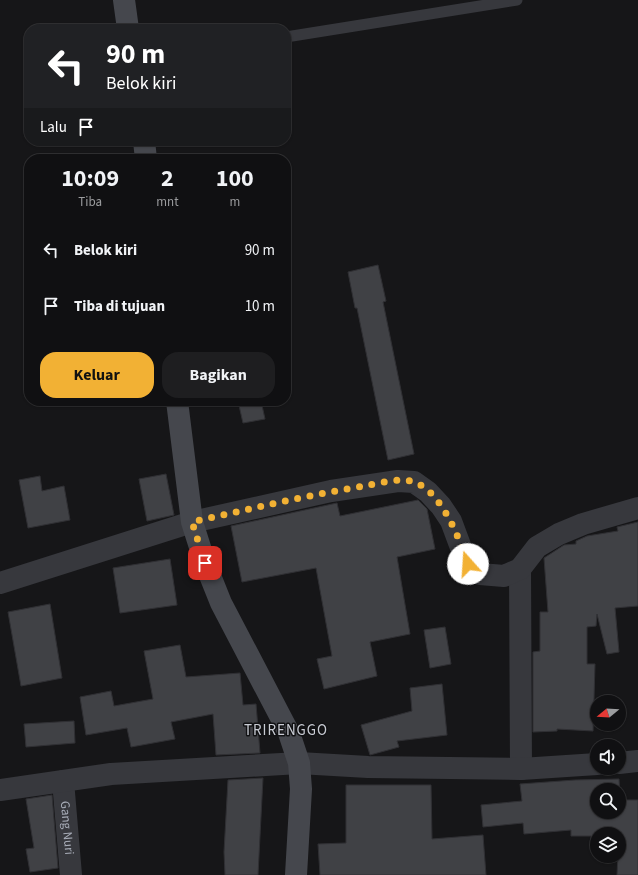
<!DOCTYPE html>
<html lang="id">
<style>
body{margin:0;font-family:"Source Sans 3",sans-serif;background:#1e1e20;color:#f1f3f6;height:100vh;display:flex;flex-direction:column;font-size:15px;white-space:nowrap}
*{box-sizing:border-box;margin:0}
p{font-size:13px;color:#9c9d9f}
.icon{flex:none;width:22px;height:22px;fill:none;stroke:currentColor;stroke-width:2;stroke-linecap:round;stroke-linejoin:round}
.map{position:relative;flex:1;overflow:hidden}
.drawer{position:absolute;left:24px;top:154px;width:267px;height:252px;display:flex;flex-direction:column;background:#101012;border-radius:16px;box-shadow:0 1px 3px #0004,0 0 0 1px #303032}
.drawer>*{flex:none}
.top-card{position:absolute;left:24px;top:24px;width:267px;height:122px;border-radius:16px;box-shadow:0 1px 3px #0004,0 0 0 1px #303032;background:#202124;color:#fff;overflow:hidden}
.needle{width:26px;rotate:252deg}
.buttons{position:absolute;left:590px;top:695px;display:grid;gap:8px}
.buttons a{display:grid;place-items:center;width:36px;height:36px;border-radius:50%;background:#101012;box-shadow:0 1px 3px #0004,0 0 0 1px #303032;font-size:20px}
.pin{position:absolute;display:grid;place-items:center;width:34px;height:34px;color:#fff;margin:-17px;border-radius:8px;box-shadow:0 2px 6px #0006}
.me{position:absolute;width:44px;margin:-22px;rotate:341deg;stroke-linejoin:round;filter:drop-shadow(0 0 3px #0008)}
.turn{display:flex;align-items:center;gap:14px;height:84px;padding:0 16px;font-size:18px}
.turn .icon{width:52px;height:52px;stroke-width:2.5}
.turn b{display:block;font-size:28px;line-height:34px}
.then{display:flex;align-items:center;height:38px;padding:0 16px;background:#0003;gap:8px;font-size:15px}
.eta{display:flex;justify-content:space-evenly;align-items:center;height:68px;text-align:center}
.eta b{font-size:24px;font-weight:700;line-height:28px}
.button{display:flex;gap:8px;margin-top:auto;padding:8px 16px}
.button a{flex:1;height:46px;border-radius:16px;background:#f2b134;color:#111;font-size:16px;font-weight:700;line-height:46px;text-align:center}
.button a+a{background:#1e1e20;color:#f1f3f6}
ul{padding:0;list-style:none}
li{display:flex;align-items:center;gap:12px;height:56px;padding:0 16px}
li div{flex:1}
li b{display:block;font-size:15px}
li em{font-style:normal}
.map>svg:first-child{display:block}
.building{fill:#404145;stroke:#303034;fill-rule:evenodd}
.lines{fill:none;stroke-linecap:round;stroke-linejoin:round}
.lane{stroke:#37383d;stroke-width:11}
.street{stroke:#37383d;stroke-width:22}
.secondary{stroke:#45474d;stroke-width:22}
.route{stroke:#f2b134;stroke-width:7;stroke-dasharray:0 12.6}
.labels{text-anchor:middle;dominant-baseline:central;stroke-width:3;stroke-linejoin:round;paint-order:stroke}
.street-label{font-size:13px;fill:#a8adb8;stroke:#111113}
.quarter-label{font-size:15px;letter-spacing:1px;fill:#c9ccd4;stroke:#111113}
</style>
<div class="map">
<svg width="638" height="875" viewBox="0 0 638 875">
<rect width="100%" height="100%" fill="#161618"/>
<g class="building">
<polygon points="378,265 386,301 383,302 414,454 388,460 357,308 355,308 348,272"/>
<polygon points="238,401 261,401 265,419 243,423"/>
<polygon points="166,474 174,515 147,521 139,479"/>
<polygon points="40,476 42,491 64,486 70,520 28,528 19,480"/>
<polygon points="418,500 427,509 435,549 397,557 410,634 370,642 377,676 324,689 317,659 332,656 316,568 242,582 231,526 337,503 340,516"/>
<polygon points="638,522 638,606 615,608 619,652 607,654 597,614 596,626 587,627 587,664 595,664 593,731 557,729 557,731 533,732 533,652 540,651 540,612 548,612 544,558 564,545 576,544 576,541 587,536 618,531 617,527"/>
<polygon points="170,559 177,605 120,613 113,568"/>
<polygon points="50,604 62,678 21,686 8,612"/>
<polygon points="445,627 451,664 430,668 424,630"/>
<polygon points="180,645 186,677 240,673 243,705 256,704 260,753 216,755 213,714 171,722 175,739 131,747 127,728 86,735 80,697 111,691 114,706 153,699 144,651"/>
<polygon points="442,684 447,735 397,741 399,747 370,755 361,725 412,711 410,688"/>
<polygon points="74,721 75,743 26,747 24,724"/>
<polygon points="263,778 258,875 225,875 224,852 228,780"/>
<path d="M 619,779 L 620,800 L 638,800 L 638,875 L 617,875 L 619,834 L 597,834 L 597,840 L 591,840 L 591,836 L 571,836 L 571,830 L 524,834 L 523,823 L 483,827 L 481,805 L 522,801 L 520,784 L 575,780 ZM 597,790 L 619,790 L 619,812 L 597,812 Z"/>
<polygon points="346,785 431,785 432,839 483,835 486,875 320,875 318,844 346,843"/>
<polygon points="52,795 58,868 30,872 26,849 34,848 26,799"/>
</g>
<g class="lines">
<polyline class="lane" points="286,37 517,0"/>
<g class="street">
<polyline points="520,569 521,769"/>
<polyline points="0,583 192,522 331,491 398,481 414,482 428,492 441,506 451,521 467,564 480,574 504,576 520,569 537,547 559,534 583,524 638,508"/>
<polyline points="619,763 638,761"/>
<path id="s1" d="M 63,781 L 71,875"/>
<polyline points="0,790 111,774 299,763 368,767 521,769 597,764"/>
</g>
<g class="secondary">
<polyline points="124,0 128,29"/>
<polyline points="144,141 146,159"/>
<polyline points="177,401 192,522 205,563 221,603 289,733 299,763 301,789 296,875"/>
</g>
</g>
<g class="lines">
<path class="route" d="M 205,563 L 192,522 C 250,509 307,495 365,486 C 380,483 400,477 414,482 C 442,492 459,538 468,564"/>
</g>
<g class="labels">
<g class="street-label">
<text stroke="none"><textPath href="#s1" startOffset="47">Gang Nuri</textPath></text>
</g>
<g class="quarter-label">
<text x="286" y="730">TRIRENGGO</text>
</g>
</g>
</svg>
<div class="buttons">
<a><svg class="needle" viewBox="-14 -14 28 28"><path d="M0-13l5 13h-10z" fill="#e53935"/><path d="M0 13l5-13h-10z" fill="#9c9d9f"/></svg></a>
<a><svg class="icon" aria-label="sound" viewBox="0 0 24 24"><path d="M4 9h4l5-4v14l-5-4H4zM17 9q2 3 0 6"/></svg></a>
<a><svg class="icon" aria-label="search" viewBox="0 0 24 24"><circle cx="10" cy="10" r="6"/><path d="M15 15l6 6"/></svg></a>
<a><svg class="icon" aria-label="layers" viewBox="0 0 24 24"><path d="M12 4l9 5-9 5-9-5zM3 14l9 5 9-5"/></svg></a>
</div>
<div class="pin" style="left:205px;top:563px;background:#d93025"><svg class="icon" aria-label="arrive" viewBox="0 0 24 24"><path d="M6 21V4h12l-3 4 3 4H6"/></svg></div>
<svg class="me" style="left:468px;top:564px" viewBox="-20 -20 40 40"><circle r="19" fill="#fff"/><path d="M0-13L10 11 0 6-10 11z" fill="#f2b134"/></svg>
<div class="top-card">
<div class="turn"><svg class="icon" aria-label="left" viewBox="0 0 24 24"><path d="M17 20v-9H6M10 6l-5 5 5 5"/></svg><div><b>90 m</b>Belok kiri</div></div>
<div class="then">Lalu<svg class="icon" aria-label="arrive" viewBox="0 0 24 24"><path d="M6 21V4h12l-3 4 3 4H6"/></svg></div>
</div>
<section class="drawer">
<div class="eta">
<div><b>10:09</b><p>Tiba</p></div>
<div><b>2</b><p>mnt</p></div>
<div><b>100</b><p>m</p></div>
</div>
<ul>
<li><svg class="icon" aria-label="left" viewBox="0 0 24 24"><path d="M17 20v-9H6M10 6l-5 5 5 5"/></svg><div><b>Belok kiri</b></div><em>90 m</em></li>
<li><svg class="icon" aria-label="arrive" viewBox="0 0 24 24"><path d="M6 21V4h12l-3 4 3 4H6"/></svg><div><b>Tiba di tujuan</b></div><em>10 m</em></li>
</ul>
<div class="button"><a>Keluar</a><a>Bagikan</a></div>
</section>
</div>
